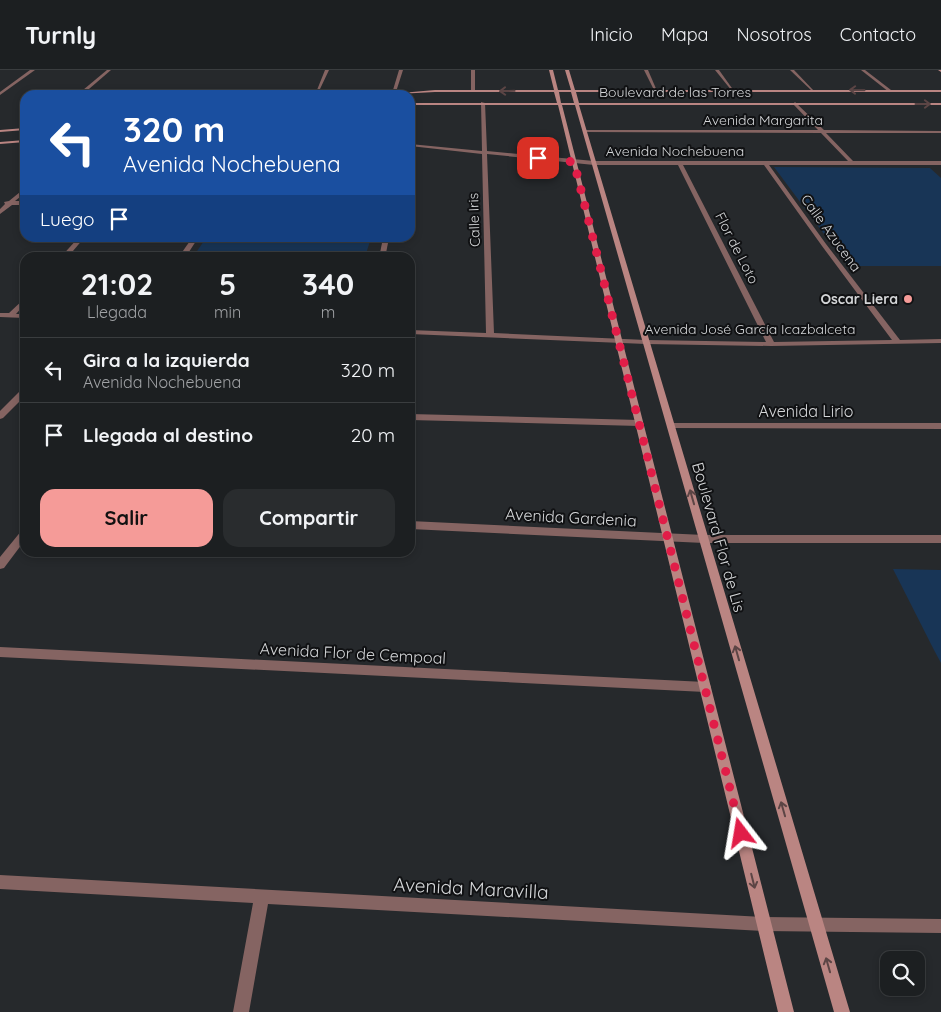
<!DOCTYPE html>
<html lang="es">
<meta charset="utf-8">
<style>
body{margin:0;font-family:Quicksand,sans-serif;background:#292c2e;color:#f1f3f6;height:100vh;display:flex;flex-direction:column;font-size:19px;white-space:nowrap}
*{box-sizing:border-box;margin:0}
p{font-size:16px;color:#a0a2a5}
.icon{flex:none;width:28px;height:28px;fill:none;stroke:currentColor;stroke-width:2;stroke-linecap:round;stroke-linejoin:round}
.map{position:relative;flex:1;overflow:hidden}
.details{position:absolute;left:20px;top:182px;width:395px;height:305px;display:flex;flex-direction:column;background:#1c1f21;border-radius:15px;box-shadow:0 2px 8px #0003,0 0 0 1px #3a3d3f}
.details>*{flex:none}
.banner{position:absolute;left:20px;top:20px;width:395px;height:152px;border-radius:15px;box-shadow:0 2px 8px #0003,0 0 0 1px #3a3d3f;background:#1a4fa0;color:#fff;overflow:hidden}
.buttons{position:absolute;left:880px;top:881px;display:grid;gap:10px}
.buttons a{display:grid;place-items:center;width:45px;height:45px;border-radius:10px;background:#1c1f21;box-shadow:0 2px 8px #0003,0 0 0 1px #3a3d3f;font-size:25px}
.pin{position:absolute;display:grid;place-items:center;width:42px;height:42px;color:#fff;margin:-21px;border-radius:10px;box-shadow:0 2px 8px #0006}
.me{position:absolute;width:55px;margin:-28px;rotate:346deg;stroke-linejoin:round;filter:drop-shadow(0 0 4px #0008)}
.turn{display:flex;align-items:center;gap:18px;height:105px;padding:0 20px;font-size:22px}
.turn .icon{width:65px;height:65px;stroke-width:2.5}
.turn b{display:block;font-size:35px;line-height:42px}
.then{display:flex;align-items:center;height:48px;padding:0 20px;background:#0003;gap:10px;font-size:19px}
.eta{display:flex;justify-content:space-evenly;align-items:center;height:85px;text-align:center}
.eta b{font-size:30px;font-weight:700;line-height:35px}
.cta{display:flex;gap:10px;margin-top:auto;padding:10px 20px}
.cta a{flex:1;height:58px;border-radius:15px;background:#f59b98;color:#111;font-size:20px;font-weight:700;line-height:58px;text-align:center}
.cta a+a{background:#292c2e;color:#f1f3f6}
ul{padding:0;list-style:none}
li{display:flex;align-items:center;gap:15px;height:65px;padding:0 20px;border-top:1px solid #3a3d3f}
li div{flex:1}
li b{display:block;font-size:19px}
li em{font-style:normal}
header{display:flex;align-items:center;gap:30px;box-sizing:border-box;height:70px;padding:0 25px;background:#1c1f21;border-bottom:1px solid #3a3d3f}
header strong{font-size:24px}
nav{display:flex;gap:28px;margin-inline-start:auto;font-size:18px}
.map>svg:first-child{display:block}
.green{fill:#183556}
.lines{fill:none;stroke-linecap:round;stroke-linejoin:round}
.street{fill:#856462;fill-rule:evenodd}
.secondary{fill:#ba8582;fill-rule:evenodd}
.oneway{stroke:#5c4545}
.route{stroke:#e11d48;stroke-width:9;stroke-dasharray:0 16.2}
.poi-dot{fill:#f59b98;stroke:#101113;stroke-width:2}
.labels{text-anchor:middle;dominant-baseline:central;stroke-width:4;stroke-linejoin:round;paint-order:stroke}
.far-street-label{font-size:14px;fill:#d4d6d8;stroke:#101113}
.far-poi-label{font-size:14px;font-weight:bold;fill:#d4d6d8;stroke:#101113;text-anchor:end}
.street-label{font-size:16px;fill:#d4d6d8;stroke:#101113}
.near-street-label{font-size:19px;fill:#d4d6d8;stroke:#101113}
</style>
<header>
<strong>Turnly</strong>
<nav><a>Inicio</a><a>Mapa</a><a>Nosotros</a><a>Contacto</a></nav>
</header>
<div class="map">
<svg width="941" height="942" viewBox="0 0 941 942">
<rect width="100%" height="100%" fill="#26292c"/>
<g class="green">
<polygon points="774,97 930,98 941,108 941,196 848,196"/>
<polygon points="206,168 371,168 365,187 193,187"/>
<polygon points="893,499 941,500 941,593 934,580"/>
</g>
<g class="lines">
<g class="street">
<polygon points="30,0 35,0 0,25 0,22"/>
<polygon points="107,0 111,0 82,25 77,25"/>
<polygon points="325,0 329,0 320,19 393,20 399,0 403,0 395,25 393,25 392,22 319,21 317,25 315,25"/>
<polygon points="471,0 475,0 475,21 473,22 471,21"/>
<polygon points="644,0 648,0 657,21 654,20"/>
<polygon points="715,0 719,0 734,21 732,21"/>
<polygon points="790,0 794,0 814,21 812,21"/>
<polygon points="861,0 865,0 891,20 891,22 889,22"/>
<path d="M 481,32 L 485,33 L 487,81 L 594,91 L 848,91 L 821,63 L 585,62 L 583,61 L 585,60 L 818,60 L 793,34 L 795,32 L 824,60 L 941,61 L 941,63 L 826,63 L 853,91 L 941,91 L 941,95 L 769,95 L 826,174 L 900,270 L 941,269 L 941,273 L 771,276 L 646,274 L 410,264 L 410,260 L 486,263 L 482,84 L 410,76 L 410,74 L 482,81 ZM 487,84 L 594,95 L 678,95 L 766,272 L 646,270 L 494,263 ZM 683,95 L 764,95 L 822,176 L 892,270 L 774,272 Z"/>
<polygon points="412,33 414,34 412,42 410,43 410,34"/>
<polygon points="25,118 25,123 15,131 25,131 25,135 12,135 0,144 0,139 5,134 4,132 9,131"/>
<polygon points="78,168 84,168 67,188 60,188"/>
<polygon points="192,168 198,168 185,188 178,188"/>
<polygon points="383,168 389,168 385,188 379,188"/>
<polygon points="25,228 25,234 16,244 25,244 25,248 0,247 0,243 9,243"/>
<polygon points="25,318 25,326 3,348 0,349 0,341 22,319"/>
<polygon points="410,344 639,350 643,353 639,356 410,350"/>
<polygon points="671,353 941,353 941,359 668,358 667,356"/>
<polygon points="410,451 704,465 941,465 941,473 704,473 410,459"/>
<polygon points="25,459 25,470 4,498 0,499 0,487 22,460"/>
<polygon points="0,577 705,612 709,613 711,617 709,621 705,622 0,587"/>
<polygon points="0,805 763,847 941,849 941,863 763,861 268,834 249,942 233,942 253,833 0,819"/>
</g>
<g class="secondary">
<path d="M 549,0 L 553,0 L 558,20 L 571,20 L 565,0 L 569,0 L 575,20 L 941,20 L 941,22 L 576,22 L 579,33 L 941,33 L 941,35 L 579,35 L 850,942 L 834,942 L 575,35 L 562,35 L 794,942 L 778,942 L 558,35 L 410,35 L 410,33 L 557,33 L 554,22 L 435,22 L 378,25 L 435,20 L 554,20 ZM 559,22 L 571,22 L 574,33 L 561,33 Z"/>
<polygon points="938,0 941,0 941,2"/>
<polygon points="25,58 25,60 0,62 0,60"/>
<polygon points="25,70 25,72 0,74 0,72"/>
</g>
</g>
<defs><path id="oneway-shaft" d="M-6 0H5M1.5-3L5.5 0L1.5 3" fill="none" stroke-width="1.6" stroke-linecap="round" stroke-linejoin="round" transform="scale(1.25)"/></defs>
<g class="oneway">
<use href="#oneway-shaft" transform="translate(857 20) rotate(-179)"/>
<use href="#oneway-shaft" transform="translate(507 21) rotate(179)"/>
<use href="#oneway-shaft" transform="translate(923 34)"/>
<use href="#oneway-shaft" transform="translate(692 427) rotate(-106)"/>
<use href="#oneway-shaft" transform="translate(737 583) rotate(-106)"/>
<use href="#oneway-shaft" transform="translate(783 739) rotate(-106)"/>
<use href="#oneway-shaft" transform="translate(753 811) rotate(76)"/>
<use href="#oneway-shaft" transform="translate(828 895) rotate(-106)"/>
</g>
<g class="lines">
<polyline class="route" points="538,88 574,92 741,763"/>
</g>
<circle class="poi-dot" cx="908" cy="229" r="5"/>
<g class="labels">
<g class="far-street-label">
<text x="675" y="22">Boulevard de las Torres</text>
<text x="763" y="50">Avenida Margarita</text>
<text x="675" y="81">Avenida Nochebuena</text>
<text transform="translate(474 150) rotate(-92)">Calle Iris</text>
<text transform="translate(831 163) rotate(54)">Calle Azucena</text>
<text transform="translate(737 178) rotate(63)">Flor de Loto</text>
<text x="750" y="259">Avenida José García Icazbalceta</text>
</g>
<g class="far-poi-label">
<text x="898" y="229">Oscar Liera</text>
</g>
<g class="street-label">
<text x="806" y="341">Avenida Lirio</text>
<text transform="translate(571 447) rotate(3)">Avenida Gardenia</text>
<text transform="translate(719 467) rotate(74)">Boulevard Flor de Lis</text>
<text transform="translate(353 583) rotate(3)">Avenida Flor de Cempoal</text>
</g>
<g class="near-street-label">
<text transform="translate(471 818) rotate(3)">Avenida Maravilla</text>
</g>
</g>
</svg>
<div class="buttons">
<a><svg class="icon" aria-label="search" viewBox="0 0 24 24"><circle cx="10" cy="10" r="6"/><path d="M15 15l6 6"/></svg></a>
</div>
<div class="pin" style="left:538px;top:88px;background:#d93025"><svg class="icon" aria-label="arrive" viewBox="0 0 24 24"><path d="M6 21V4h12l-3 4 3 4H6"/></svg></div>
<svg class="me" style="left:741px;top:763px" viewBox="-20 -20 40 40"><path d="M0-17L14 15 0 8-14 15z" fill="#e11d48" stroke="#fff" stroke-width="4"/></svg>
<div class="banner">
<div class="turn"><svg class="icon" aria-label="left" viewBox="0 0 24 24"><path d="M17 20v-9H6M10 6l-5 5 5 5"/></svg><div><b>320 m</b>Avenida Nochebuena</div></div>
<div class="then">Luego<svg class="icon" aria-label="arrive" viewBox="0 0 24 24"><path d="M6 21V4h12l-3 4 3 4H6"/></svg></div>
</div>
<section class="details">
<div class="eta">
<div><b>21:02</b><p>Llegada</p></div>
<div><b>5</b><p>min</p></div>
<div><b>340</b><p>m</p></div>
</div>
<ul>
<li><svg class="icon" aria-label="left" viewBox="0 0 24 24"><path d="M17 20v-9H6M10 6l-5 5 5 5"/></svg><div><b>Gira a la izquierda</b><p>Avenida Nochebuena</p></div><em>320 m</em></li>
<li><svg class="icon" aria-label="arrive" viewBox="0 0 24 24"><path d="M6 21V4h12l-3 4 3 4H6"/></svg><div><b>Llegada al destino</b></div><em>20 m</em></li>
</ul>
<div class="cta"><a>Salir</a><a>Compartir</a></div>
</section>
</div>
